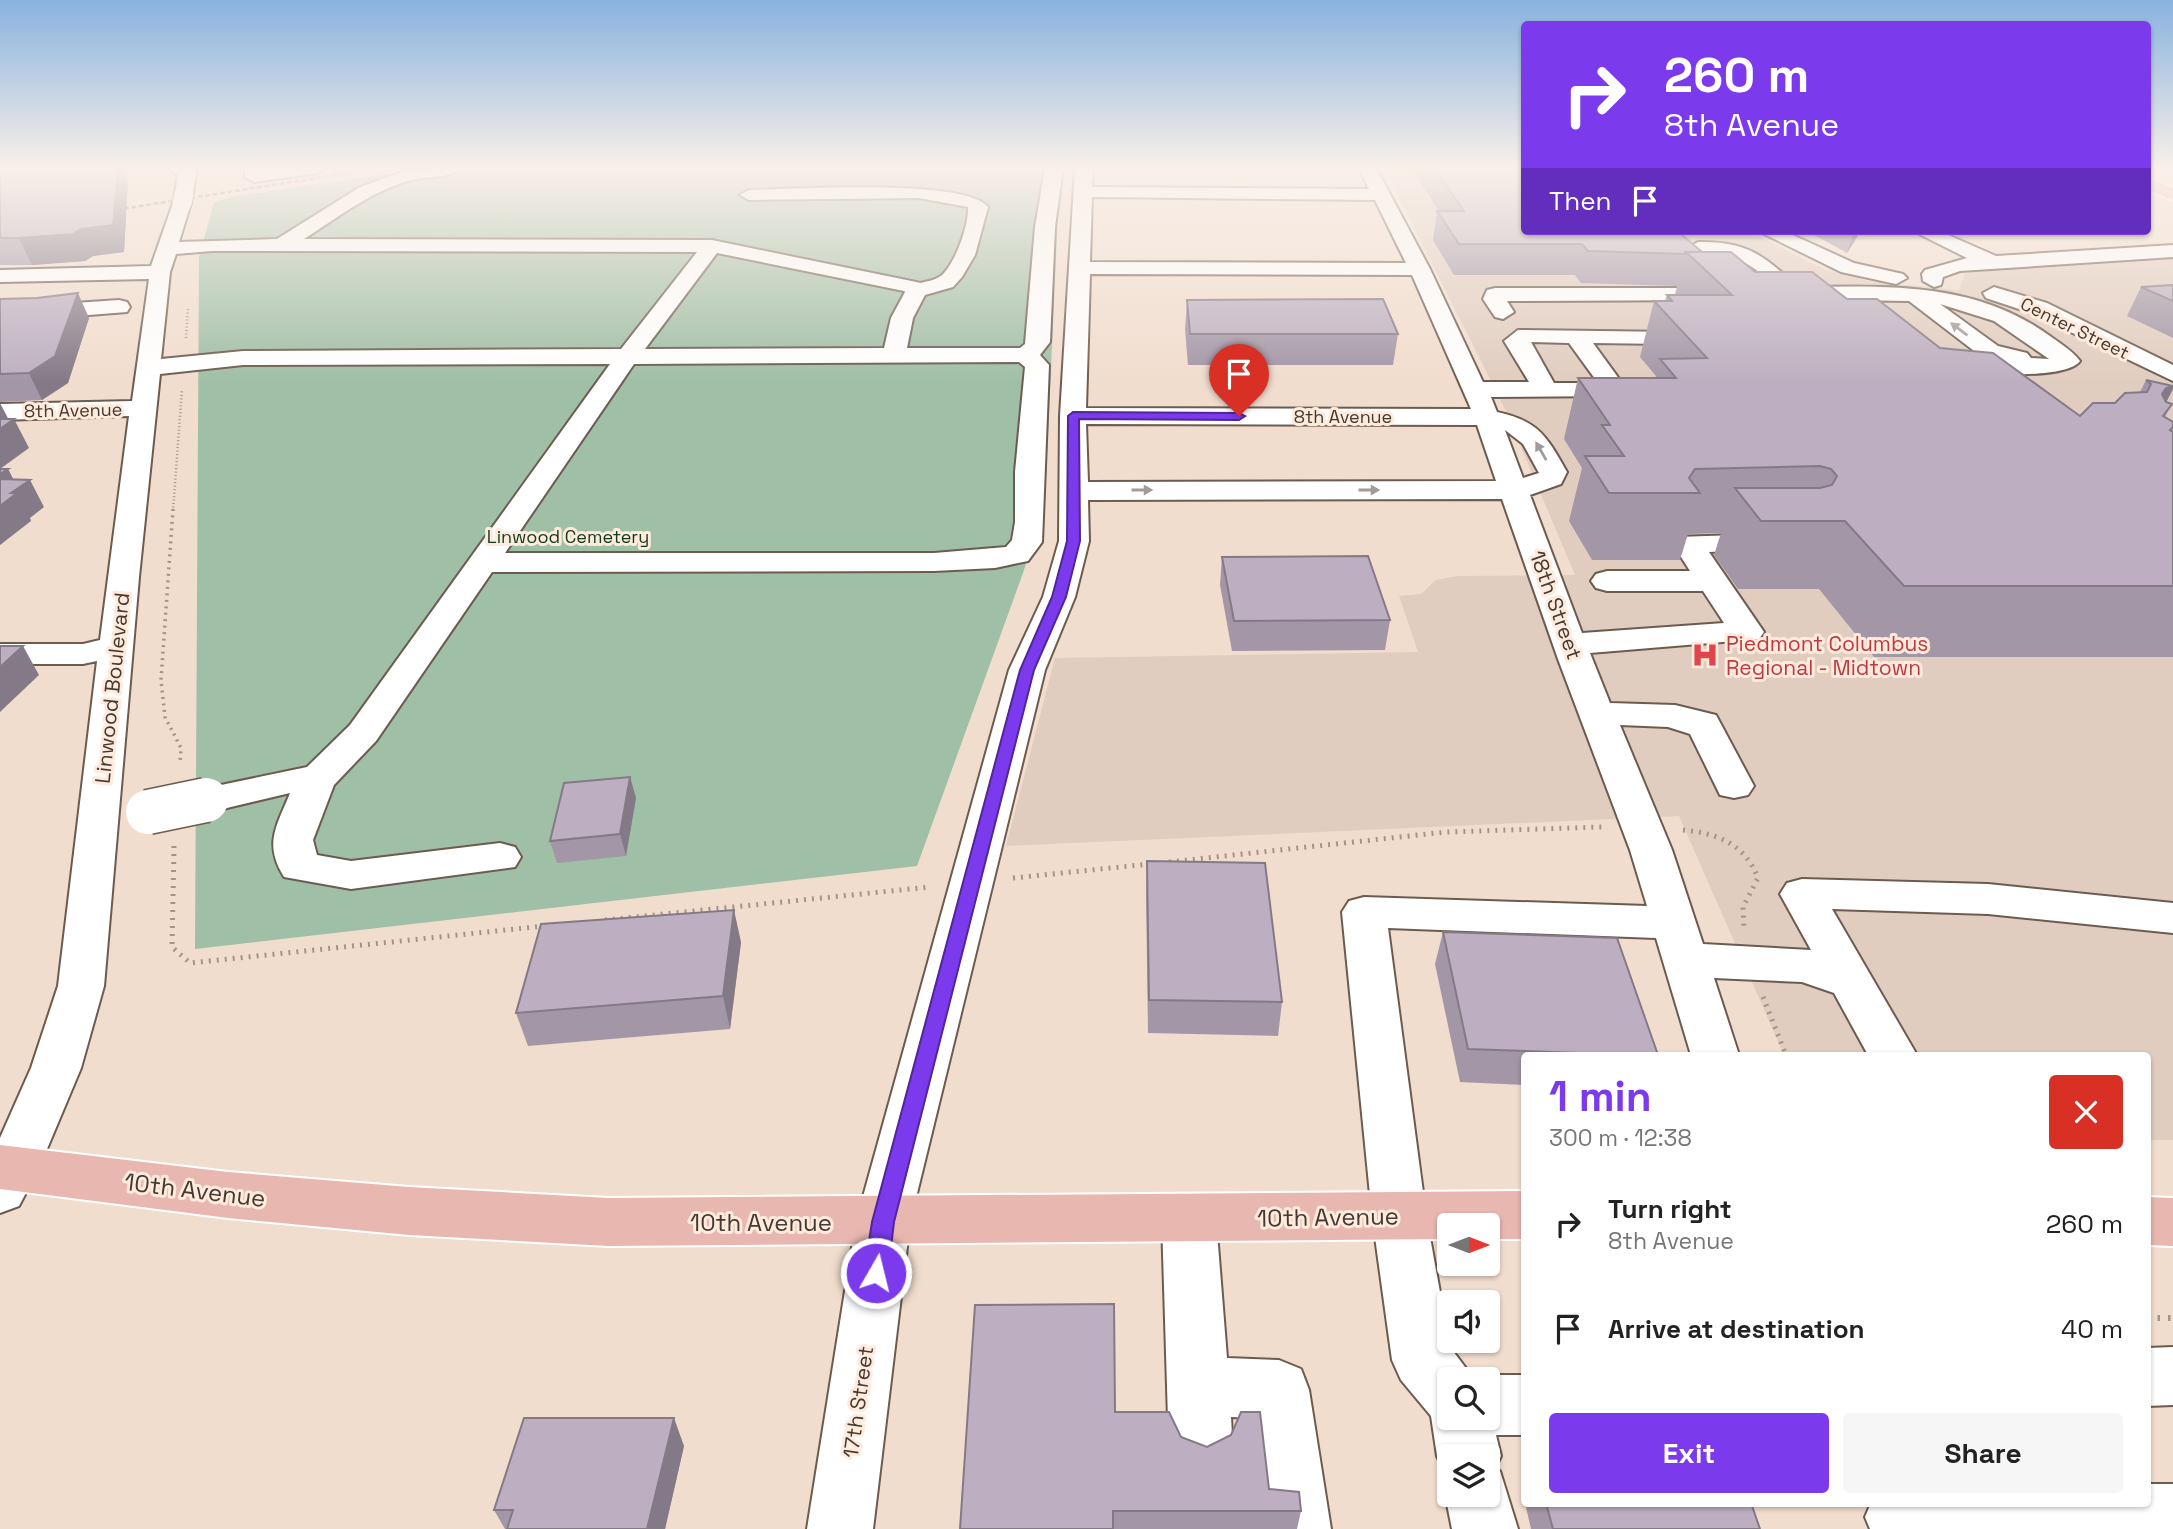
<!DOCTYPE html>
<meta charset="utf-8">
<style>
body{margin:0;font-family:"Space Grotesk",sans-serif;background:#f6f6f6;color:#222;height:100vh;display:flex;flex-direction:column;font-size:26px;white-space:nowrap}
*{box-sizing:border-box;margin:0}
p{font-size:23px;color:#767676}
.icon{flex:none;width:38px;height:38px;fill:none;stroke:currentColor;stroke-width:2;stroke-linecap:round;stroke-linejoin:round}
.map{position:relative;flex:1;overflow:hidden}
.panel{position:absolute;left:1521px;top:1052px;width:630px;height:455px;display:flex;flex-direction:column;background:#fff;border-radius:7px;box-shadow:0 2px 5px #0004}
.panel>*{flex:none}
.hud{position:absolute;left:1521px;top:21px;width:630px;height:214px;border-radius:7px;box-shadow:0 2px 5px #0004;background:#7c3aed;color:#fff;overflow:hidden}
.needle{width:46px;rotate:90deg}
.buttons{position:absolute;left:1437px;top:1213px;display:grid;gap:14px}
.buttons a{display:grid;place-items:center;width:63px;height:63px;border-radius:7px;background:#fff;box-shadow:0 2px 5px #0004;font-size:35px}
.pin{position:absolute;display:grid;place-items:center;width:60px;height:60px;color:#fff;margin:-72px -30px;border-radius:50% 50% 50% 0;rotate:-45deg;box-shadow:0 0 7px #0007}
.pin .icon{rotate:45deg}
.me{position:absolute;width:77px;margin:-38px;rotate:8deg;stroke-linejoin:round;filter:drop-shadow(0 0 5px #0008)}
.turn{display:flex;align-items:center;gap:24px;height:147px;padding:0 28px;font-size:32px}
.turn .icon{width:91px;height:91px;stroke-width:2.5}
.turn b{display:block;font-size:49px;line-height:60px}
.then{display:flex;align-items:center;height:66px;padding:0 28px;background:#0003;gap:14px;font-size:26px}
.round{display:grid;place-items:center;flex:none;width:74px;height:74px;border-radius:7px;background:#f6f6f6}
.overview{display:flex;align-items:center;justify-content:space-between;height:119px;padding:0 28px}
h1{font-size:42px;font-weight:600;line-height:52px;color:#7c3aed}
.button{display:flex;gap:14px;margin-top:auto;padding:14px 28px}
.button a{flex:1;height:80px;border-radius:7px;background:#7c3aed;color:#fff;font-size:28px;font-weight:600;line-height:80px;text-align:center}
.button a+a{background:#f6f6f6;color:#222}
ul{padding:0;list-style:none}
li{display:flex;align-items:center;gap:21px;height:105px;padding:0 28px}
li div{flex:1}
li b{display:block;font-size:26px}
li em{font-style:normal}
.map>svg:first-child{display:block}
.medical{fill:#e1cdc0}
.green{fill:#a0bfa7}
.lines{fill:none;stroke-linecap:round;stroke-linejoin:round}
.minor-casing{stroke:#6c5b4e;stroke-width:4}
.major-casing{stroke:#fff;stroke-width:4}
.path-far3{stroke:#a39489;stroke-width:2.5;stroke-dasharray:1 2.5;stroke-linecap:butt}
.path-far2{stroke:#a39489;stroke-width:3.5;stroke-dasharray:2 4.5;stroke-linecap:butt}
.path-far1{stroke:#a39489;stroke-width:5;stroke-dasharray:2 6;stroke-linecap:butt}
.path{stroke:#a39489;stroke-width:6;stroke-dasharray:2.5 8;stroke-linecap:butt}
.minor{fill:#fff;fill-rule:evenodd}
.major{fill:#e8b7b0;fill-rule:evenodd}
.rail{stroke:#8b7e74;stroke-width:2.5;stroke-dasharray:5 2.5;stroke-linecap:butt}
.minor-bridge-far1-casing{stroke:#6c5b4e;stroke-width:21;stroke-linecap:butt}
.minor-bridge-casing{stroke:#6c5b4e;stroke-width:47;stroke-linecap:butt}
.minor-bridge-far1{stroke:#fff;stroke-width:19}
.minor-bridge{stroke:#fff;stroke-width:44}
.wall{fill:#a396a6}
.shaded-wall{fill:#847a87}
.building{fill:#bdafc1;stroke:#847a87;stroke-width:2}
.oneway{fill:#a09c9a}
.route{fill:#7c3aed;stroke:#51269a;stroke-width:2}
.labels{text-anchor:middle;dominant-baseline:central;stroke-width:6;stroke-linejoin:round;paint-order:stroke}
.far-street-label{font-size:18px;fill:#423a34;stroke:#ffeadb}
.far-park-label{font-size:18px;fill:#0f3b1f;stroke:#ffeadb}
.street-label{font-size:21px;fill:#423a34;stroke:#ffeadb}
.health-label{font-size:21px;fill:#be3a42;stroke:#ffeadb;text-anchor:start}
.near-street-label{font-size:24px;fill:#423a34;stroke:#ffeadb}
</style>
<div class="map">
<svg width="2173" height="1529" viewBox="0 0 2173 1529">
<rect width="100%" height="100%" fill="#f1ddce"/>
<polygon class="medical" points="1384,168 1524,168 1524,231 1748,231 1823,269 1868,281 1959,290 1965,274 1976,271 2173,258 2173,1140 2147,1140 2147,1055 1784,1055 1679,816 1006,846 1055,658 1418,652 1399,596 1421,594 1436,580 1457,576 1575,575 1504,407"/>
<polygon class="green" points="428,168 1060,168 1045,502 1023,573 917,866 195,949 199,257 214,202 236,196"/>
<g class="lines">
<defs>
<g id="minor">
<path d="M 167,168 L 193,168 L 196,172 L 193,194 L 187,199 L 191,203 L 179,242 L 277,239 L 360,187 L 405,171 L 460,168 C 450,179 423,176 408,181 C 370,192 337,218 304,239 L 712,240 L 921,283 C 928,281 936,280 942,275 C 956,262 969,224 968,207 L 919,198 L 749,200 L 740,195 L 749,190 C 790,189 967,178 988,207 L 975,255 L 962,277 L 953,287 L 925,295 L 913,318 L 907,348 L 1020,348 L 1025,344 L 1035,227 L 1045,168 L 1063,168 L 1055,227 L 1050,342 L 1040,355 L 1049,365 L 1042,542 L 1028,561 L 995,568 L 934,571 L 492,572 L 376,741 L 334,785 L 313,840 L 317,855 L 351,861 L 500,843 L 515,847 L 521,857 L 515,867 L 351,889 L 284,877 C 263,843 277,826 290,793 L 206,813 L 192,809 L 186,800 L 192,791 L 307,767 L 350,725 L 610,364 L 243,365 L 160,374 L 139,577 L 104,986 L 81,1068 L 39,1168 L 19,1206 L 0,1213 L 0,1138 L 31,1068 L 58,986 L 97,661 L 83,664 L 0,664 L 0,644 L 83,644 L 100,640 L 129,416 L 0,420 L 0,404 L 132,401 L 149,279 L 0,282 L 0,270 L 151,266 L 173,203 L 179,198 L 175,194 L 178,175 ZM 212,251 L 697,252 L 621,349 L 243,351 L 161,359 L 170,272 L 176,254 ZM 717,253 L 904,291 L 905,292 L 891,318 L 884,348 L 645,349 ZM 1019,362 L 1025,367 L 1015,472 L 1015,522 L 1012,540 L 1006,547 L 934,553 L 505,553 L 634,364 Z"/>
<polygon points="245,168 326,168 318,173 254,182 245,177"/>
<path d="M 1075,168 L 1093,168 L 1092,187 L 1369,189 L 1359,168 L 1376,168 L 1430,269 L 1483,382 L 1529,382 L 1504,341 L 1518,330 L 1675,332 L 1679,337 L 1675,342 L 1667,344 L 1593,343 L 1625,387 L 1618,396 L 1491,397 L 1497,412 C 1539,421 1547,437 1567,472 L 1561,484 L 1530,495 L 1582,633 L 1724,623 L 1703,591 L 1607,591 L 1596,588 L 1591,581 L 1596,574 L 1607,571 L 1690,571 L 1672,543 L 1676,537 L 1768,534 L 1779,537 L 1783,543 L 1779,549 L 1709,552 L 1764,632 L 1759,639 L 1590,653 L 1610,703 L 1675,705 L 1716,715 L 1754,786 L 1748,795 L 1734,798 L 1720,795 L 1690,734 L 1668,727 L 1620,725 L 1672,850 L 1703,944 L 1811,950 L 1780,894 L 1787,883 L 1802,879 L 1988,884 L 2173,903 L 2173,933 L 1988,914 L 1832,909 L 1917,1055 L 1868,1055 L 1834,993 L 1802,982 L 1714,978 L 1739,1055 L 1691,1055 L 1656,938 L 1388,928 L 1426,1215 L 1450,1347 L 1474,1379 L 1449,1379 L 1449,1418 L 1488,1418 L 1488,1379 L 1478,1379 L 1488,1375 L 1524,1375 L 1524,1435 L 1496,1435 L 1501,1456 L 1495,1469 L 1500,1471 L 1518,1529 L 1452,1529 L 1445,1494 L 1449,1484 L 1449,1494 L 1488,1494 L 1488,1456 L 1449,1456 L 1449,1479 L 1447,1478 L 1437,1456 L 1431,1416 L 1401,1380 L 1392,1360 L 1372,1215 L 1342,912 L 1349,901 L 1364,897 L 1647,906 L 1630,850 L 1558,659 L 1502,499 L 1088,500 L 1089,541 L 1075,597 L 1045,670 L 910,1222 L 873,1529 L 807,1529 L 856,1222 L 1009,670 L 1043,597 L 1059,541 L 1060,416 ZM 1092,197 L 1375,200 L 1406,263 L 1090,262 ZM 1090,274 L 1412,275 L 1471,409 L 1086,408 ZM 1531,342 L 1569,343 L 1598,383 L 1554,383 ZM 1086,424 L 1477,425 L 1496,481 L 1088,482 ZM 1505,430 L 1523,444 L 1539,473 L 1523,478 Z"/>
<polygon points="1758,231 1784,231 1854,263 1903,274 1907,278 1896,284 1841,272"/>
<polygon points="1913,231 1939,231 1996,256 2173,245 2173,257 1960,271 1943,277 1941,285 1934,287 1923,281 1922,274 1925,270 1967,258"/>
<path d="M 1698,242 C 1747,241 1763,255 1798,287 C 1884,286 1973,281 2047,334 C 2058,342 2072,350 2080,361 C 2067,380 1973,375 1950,369 L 1947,364 L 1950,359 L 1982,357 L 1909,301 L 1782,299 C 1768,275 1743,256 1715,254 L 1751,289 L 1748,294 L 1736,295 L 1726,300 L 1507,301 L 1514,312 L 1503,319 L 1495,317 L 1483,299 L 1487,290 L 1495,288 L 1726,288 L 1688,248 ZM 1940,304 L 1994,321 L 2049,359 L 2031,358 L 2027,353 L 1998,346 Z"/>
<polygon points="1994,287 2047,303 2173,365 2173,381 2031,313 1986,298 1983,293"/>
<polygon points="119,300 127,302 130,307 127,312 0,322 0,308"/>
<polygon points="1189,1196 1208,1203 1216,1220 1227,1358 1279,1360 1301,1369 1309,1390 1331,1529 1265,1529 1252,1418 1231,1417 1233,1453 1223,1475 1201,1485 1179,1475 1169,1453 1162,1220 1170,1203"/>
<polygon points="2173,1347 2173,1405 2147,1406 2147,1348"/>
<polygon points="2147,1484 2173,1484 2173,1529 1870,1529 1865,1517 1871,1503 2147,1503"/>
</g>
<g id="major">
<polygon points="2147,178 2173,188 2173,200 2147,190"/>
<polygon points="0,1145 228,1172 409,1187 608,1198 1524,1191 1524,1239 1488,1239 1488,1225 1449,1225 1449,1239 608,1246 409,1235 228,1218 0,1189"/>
<polygon points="2147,1197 2173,1198 2173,1246 2147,1245"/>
</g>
</defs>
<use href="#minor" class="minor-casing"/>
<use href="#major" class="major-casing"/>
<g class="path-far3">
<polyline points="186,338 188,308"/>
<polyline points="173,511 182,389"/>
</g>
<polyline class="path-far2" points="173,509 161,680 165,717 181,748 180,764"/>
<g class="path-far1">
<path d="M 1683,830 C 1717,833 1745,844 1758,878 L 1743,907 L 1744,929"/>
<polyline points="174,846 172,947 190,963 544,926"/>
<polyline points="1169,862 1446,832 1603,827"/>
<polyline points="1013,878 1150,864"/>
<polyline points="605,920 930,887"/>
<polyline points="1763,997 1786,1055"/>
</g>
<polyline class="path" points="2147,1318 2173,1318"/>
<use href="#minor" class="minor"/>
<use href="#major" class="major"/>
<polyline class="rail" points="109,211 379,168"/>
<defs>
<polyline id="minor-bridge-far1" points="182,203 184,194"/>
<polyline id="minor-bridge" points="148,812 206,800"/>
</defs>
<use href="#minor-bridge-far1" class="minor-bridge-far1-casing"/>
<use href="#minor-bridge" class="minor-bridge-casing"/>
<use href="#minor-bridge-far1" class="minor-bridge-far1"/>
<use href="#minor-bridge" class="minor-bridge"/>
</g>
<g class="wall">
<polygon points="0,168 123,168 128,181 124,252 93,256 85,261 32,265 0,265"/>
<rect x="1188" y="168" width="76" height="2"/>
<polygon points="1411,168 1524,168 1702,252 1755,272 1847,299 1940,348 2080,416 2115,403 2140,392 2146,380 2173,386 2166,402 2172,404 2165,417 2173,430 2173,657 1874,657 1819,589 1738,589 1714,555 1721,533 1688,534 1680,560 1592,560 1569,521 1582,468 1564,439 1578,378 1655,378 1656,376 1640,357 1654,301 1665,301 1667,295 1675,295 1677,286 1581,283 1575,275 1454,275 1433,240 1437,211 1439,211"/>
<polygon points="1807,231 1859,231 1857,237 1847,253"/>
<polygon points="2173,285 2173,338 2127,316 2141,287"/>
<polygon points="0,299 89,318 68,383 42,400 0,402"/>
<polygon points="1187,300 1398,334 1393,365 1188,365 1185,329"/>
<polygon points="1222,557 1390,620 1385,650 1232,651 1220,585"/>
<polygon points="630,777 636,798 626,856 557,863 550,841"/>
<polygon points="1147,861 1282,1002 1278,1036 1148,1033 1146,893"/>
<polygon points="1443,932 1658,1055 1524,1055 1524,1085 1460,1082 1435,964"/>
<polygon points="741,942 730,1029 528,1046 516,1013"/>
<polygon points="1115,1412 1181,1437 1269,1489 1301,1511 1297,1529 960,1529"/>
<polygon points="684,1446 665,1529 505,1529 494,1510"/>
<polygon points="1525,1503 1751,1503 1760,1529 1531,1529"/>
</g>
<g class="shaded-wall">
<polygon points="118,168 123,168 128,181 124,252 93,256 85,261 32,265 19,238"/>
<polygon points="1856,231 1859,231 1857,237 1847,253 1853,235"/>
<polygon points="78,293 89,318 68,383 42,400 29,373"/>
<polygon points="2173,386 2173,389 2143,447 2162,394 2166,388"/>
<polygon points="0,403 10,422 0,429"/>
<polygon points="14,419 29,448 0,469 0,429"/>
<polygon points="8,469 18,488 30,480 44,507 30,518 31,521 0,545 0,474"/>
<polygon points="23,646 39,675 0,712 0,667"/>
<polygon points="630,777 636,798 626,856 620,834"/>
<polygon points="734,910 741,942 730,1029 723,996"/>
<polygon points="674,1418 684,1446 665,1529 647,1529"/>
</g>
<g class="building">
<polygon points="0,168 118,168 113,225 81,229 73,234 19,238 0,238"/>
<polygon points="1434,168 1524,168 1524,231 1677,231 1702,252 1686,252 1685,254 1588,251 1582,244 1459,244 1437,211 1464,211"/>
<polygon points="1844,231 1856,231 1853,235"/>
<polygon points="1686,252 1731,252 1755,272 1812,272 1847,299 1877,299 1940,348 1993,353 2080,416 2093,403 2115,403 2125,393 2147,392 2151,384 2146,380 2173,386 2166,388 2162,394 2166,402 2172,404 2163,416 2173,422 2173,427 2170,430 2173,432 2173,586 1904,586 1845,521 1761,521 1735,488 1820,488 1832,485 1837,476 1831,469 1820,466 1695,469 1689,478 1700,493 1609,493 1585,456 1624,456 1602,425 1610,425 1578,378 1676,378 1660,359 1707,358 1654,301 1672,301 1667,295 1732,295"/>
<polygon points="2173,285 2173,301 2141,287"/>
<polygon points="78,293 55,356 29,373 0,374 0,299 37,298"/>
<polygon points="1383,299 1398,334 1190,334 1187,300"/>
<polygon points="0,419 14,419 0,429"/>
<polygon points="0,469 8,469 0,474"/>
<polygon points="0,479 30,480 11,493 17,493 0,506"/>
<polygon points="1368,556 1390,620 1234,621 1222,557"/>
<polygon points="0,646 23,646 0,667"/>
<polygon points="630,777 620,834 550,841 564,783"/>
<polygon points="1147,861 1265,863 1282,1002 1149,1000"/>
<polygon points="734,910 723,996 516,1013 541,924"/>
<polygon points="1443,932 1617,938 1658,1055 1632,1055 1468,1049"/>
<polygon points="1114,1304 1115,1412 1169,1412 1181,1437 1207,1447 1231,1435 1241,1412 1260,1412 1269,1489 1299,1492 1301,1511 1113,1511 1113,1529 960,1529 975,1305"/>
<polygon points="524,1418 674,1418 647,1529 507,1529 513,1510 494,1510"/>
<polygon points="1546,1503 1751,1503 1760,1529 1553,1529"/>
</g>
<defs><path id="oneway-solid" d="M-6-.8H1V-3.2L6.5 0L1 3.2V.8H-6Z" transform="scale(1.75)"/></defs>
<g class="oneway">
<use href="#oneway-solid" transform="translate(1959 329) rotate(-143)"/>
<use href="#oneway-solid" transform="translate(1541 451) rotate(-120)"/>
<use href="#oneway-solid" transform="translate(1142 490)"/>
<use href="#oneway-solid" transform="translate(1369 490)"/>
</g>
<linearGradient id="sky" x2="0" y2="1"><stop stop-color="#89b2df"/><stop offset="0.44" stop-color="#f9f0e9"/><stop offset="1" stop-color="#f9f0e9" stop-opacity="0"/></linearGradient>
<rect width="2173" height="382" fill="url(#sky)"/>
<polygon class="route" points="1073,412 1239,413 1245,416 1239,420 1079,419 1080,541 1066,597 1034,670 894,1222 888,1273 884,1281 876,1284 868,1281 864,1273 872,1222 1020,670 1052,597 1067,541 1068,416"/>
<defs>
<symbol id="hospital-bare" viewBox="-9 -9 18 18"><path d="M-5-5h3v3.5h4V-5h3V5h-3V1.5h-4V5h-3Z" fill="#e0444e" stroke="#ffeadb" stroke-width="2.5" paint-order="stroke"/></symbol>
</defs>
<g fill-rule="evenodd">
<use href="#hospital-bare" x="1686" y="636" width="38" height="38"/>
</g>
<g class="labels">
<g class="far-street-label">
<text transform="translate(2075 328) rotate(26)">Center Street</text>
<text transform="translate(73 410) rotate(-1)">8th Avenue</text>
<text x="1343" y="416">8th Avenue</text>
</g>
<g class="far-park-label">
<text x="568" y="536">Linwood Cemetery</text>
</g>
<g class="street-label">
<text transform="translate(1556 605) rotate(70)">18th Street</text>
<text transform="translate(112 688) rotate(-84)">Linwood Boulevard</text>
<text transform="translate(858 1402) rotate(-82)">17th Street</text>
</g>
<g class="health-label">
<text x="1726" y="643">Piedmont Columbus<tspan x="1726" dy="24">Regional - Midtown</tspan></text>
</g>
<g class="near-street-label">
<text transform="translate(195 1190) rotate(7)">10th Avenue</text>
<text transform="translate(1328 1217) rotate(-1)">10th Avenue</text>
<text x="761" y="1222">10th Avenue</text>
</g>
</g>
</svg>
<div class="buttons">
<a><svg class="needle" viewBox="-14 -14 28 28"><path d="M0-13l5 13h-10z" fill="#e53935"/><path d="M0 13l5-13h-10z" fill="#767676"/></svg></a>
<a><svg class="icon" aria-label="sound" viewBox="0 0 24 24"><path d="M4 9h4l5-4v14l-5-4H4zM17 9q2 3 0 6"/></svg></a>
<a><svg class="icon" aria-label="search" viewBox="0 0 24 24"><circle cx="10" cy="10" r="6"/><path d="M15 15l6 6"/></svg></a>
<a><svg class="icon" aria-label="layers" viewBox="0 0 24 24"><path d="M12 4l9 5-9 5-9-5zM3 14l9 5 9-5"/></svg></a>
</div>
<div class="pin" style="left:1239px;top:416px;background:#d93025"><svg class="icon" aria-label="arrive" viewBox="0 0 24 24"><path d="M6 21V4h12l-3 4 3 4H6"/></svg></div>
<svg class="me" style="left:876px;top:1273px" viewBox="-20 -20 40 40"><circle r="17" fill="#7c3aed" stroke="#fff" stroke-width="3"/><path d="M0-11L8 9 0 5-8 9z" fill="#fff"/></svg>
<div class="hud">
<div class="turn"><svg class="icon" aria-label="right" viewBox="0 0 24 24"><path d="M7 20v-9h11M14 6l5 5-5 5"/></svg><div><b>260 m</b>8th Avenue</div></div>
<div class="then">Then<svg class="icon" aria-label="arrive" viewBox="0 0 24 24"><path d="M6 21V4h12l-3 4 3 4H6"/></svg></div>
</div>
<section class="panel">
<div class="overview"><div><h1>1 min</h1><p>300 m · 12:38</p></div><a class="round" style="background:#d93025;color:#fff"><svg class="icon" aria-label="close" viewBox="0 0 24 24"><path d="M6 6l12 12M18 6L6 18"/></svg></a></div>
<ul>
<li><svg class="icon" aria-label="right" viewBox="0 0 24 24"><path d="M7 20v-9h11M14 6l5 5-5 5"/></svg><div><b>Turn right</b><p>8th Avenue</p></div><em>260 m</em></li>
<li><svg class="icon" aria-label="arrive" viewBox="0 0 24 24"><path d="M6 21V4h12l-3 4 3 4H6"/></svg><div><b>Arrive at destination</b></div><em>40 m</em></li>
</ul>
<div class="button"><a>Exit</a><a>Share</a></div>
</section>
</div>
